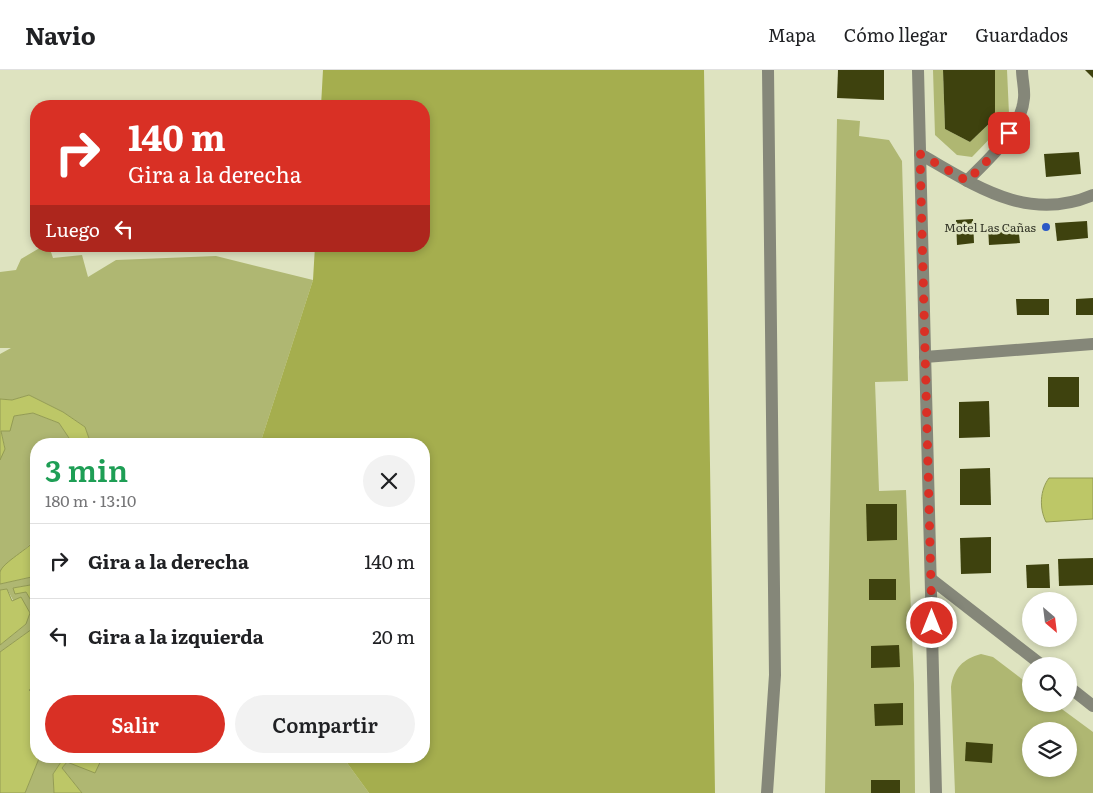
<!DOCTYPE html>
<html lang="es">
<meta charset="utf-8">
<style>
body{margin:0;font-family:Literata,serif;background:#f2f2f2;color:#202124;height:100vh;display:flex;flex-direction:column;font-size:19px;white-space:nowrap}
*{box-sizing:border-box;margin:0}
p{font-size:16px;color:#757577}
.icon{flex:none;width:28px;height:28px;fill:none;stroke:currentColor;stroke-width:2;stroke-linecap:round;stroke-linejoin:round}
.map{position:relative;flex:1;overflow:hidden}
.drawer{position:absolute;left:30px;top:368px;width:400px;height:325px;display:flex;flex-direction:column;background:#fff;border-radius:20px;box-shadow:0 2px 8px #0003}
.drawer>*{flex:none}
.top-card{position:absolute;left:30px;top:30px;width:400px;height:152px;border-radius:20px;box-shadow:0 2px 8px #0003;background:#d93025;color:#fff;overflow:hidden}
.needle{width:32px;rotate:152deg}
.fabs{position:absolute;left:1022px;top:522px;display:grid;gap:10px}
.fabs a{display:grid;place-items:center;width:55px;height:55px;border-radius:50%;background:#fff;box-shadow:0 2px 8px #0003;font-size:25px}
.pin{position:absolute;display:grid;place-items:center;width:42px;height:42px;color:#fff;margin:-21px;border-radius:10px;box-shadow:0 2px 8px #0006}
.me{position:absolute;width:55px;margin:-28px;rotate:0deg;stroke-linejoin:round;filter:drop-shadow(0 0 4px #0008)}
.turn{display:flex;align-items:center;gap:18px;height:105px;padding:0 15px;font-size:22px}
.turn .icon{width:65px;height:65px;stroke-width:2.5}
.turn b{display:block;font-size:35px;line-height:42px}
.then{display:flex;align-items:center;height:48px;padding:0 15px;background:#0003;gap:10px;font-size:19px}
.round{display:grid;place-items:center;flex:none;width:52px;height:52px;border-radius:26px;background:#f2f2f2}
.summary{display:flex;align-items:center;justify-content:space-between;height:85px;padding:0 15px}
h1{font-size:30px;font-weight:600;line-height:38px;color:#1e9e55}
.button{display:flex;gap:10px;margin-top:auto;padding:10px 15px}
.button a{flex:1;height:58px;border-radius:30px;background:#d93025;color:#fff;font-size:20px;font-weight:600;line-height:58px;text-align:center}
.button a+a{background:#f2f2f2;color:#202124}
ul{padding:0;list-style:none}
li{display:flex;align-items:center;gap:15px;height:75px;padding:0 15px;border-top:1px solid #e0e0e0}
li div{flex:1}
li b{display:block;font-size:19px}
li em{font-style:normal}
header{display:flex;align-items:center;gap:30px;box-sizing:border-box;height:70px;padding:0 25px;background:#fff;border-bottom:1px solid #e0e0e0}
header strong{font-size:24px}
nav{display:flex;gap:28px;margin-inline-start:auto;font-size:18px}
.map>svg:first-child{display:block}
.green{fill:#afb772;fill-rule:evenodd}
.forest{fill:#a5ae4e}
.water{fill:#bdc767;stroke:#939b54}
.building{fill:#3e420e}
.lines{fill:none;stroke-linecap:round;stroke-linejoin:round}
.minor{stroke:#858779;stroke-width:12}
.route{stroke:#d93025;stroke-width:9;stroke-dasharray:0 16.2}
.poi-dot{fill:#2a58c6;stroke:#dee3c0;stroke-width:2}
.labels{text-anchor:middle;dominant-baseline:central;stroke-width:5;stroke-linejoin:round;paint-order:stroke}
.poi-label{font-size:12px;fill:#323426;stroke:#dee3c0;text-anchor:end}
</style>
<header>
<strong>Navio</strong>
<nav><a>Mapa</a><a>Cómo llegar</a><a>Guardados</a></nav>
</header>
<div class="map">
<svg width="1093" height="723" viewBox="0 0 1093 723">
<rect width="100%" height="100%" fill="#dee3c0"/>
<g class="green">
<polygon points="933,0 943,0 945,59 970,72 995,48 995,0 1007,0 1009,44 1003,55 972,87 957,85 935,65"/>
<polygon points="837,49 860,51 859,66 889,70 902,91 908,311 875,312 879,421 906,420 914,614 915,723 825,723"/>
<polygon points="43,176 49,176 53,188 82,185 88,207 116,190 216,186 313,210 260,374 91,374 85,357 63,342 29,325 12,330 0,329 0,284 11,278 0,278 0,202 16,200 21,189"/>
<polygon points="33,343 59,353 73,374 36,374 36,469 0,502 0,390 5,378 1,361 14,346"/>
<polygon points="36,506 36,514 13,518 26,522 36,539 32,559 0,582 0,575 26,554 7,519 0,520 0,514"/>
<path d="M 981,584 L 993,587 L 1031,616 L 1031,634 L 1055,634 L 1093,662 L 1093,723 L 955,723 L 951,617 C 954,598 963,589 981,584 ZM 1031,661 L 1069,661 L 1069,699 L 1031,699 Z"/>
<polygon points="40,686 65,686 53,704 54,723 25,723"/>
<polygon points="103,686 342,686 369,723 82,723 62,698 67,692 95,702"/>
</g>
<polygon class="forest" points="323,0 704,0 715,723 369,723 342,686 424,686 424,374 260,374 313,210 315,176 424,176 424,36 321,36"/>
<g class="water">
<polygon points="29,325 63,342 85,357 91,374 73,374 59,353 33,343 14,346 10,361 1,361 5,379 0,390 0,329 12,330"/>
<path d="M 1049,408 L 1093,408 L 1093,449 L 1046,452 C 1039,438 1040,420 1049,408 Z"/>
<path d="M 36,469 L 36,506 L 0,514 C 0,511 0,505 0,502 C 3,492 29,479 36,469 Z"/>
<polygon points="36,514 36,539 26,522 15,524 13,518"/>
<polygon points="7,519 12,531 21,527 30,543 26,554 0,575 0,520"/>
<polygon points="36,544 36,616 29,620 36,625 36,686 40,686 25,723 0,723 0,582 32,559"/>
<polygon points="65,686 103,686 95,703 67,692 62,698 82,723 54,723 53,704"/>
</g>
<g class="building">
<polygon points="838,0 884,0 884,30 837,28"/>
<polygon points="943,0 995,0 995,48 970,72 945,59"/>
<polygon points="1085,0 1093,0 1093,8"/>
<polygon points="1079,82 1081,104 1046,107 1044,84"/>
<polygon points="973,149 974,173 957,175 956,150"/>
<polygon points="1087,151 1088,168 1057,171 1055,153"/>
<polygon points="1018,156 1020,173 989,175 988,157"/>
<polygon points="1093,228 1093,245 1076,245 1076,229"/>
<polygon points="1016,229 1049,229 1049,245 1017,245"/>
<rect x="1048" y="307" width="31" height="30"/>
<polygon points="989,331 990,367 959,368 959,332"/>
<polygon points="990,398 991,435 960,435 960,399"/>
<polygon points="866,434 897,434 897,470 867,471"/>
<polygon points="991,467 991,503 961,504 960,468"/>
<polygon points="1093,488 1093,515 1059,516 1058,489"/>
<polygon points="1049,494 1050,518 1027,518 1026,495"/>
<rect x="869" y="509" width="27" height="21"/>
<polygon points="899,575 900,597 871,598 871,576"/>
<polygon points="903,633 903,655 875,656 874,634"/>
<polygon points="966,672 993,674 992,693 965,691"/>
<rect x="871" y="710" width="29" height="13"/>
</g>
<g class="lines">
<g class="minor">
<polyline points="918,0 936,723"/>
<path d="M 920,84 C 976,116 1028,153 1093,125"/>
<path d="M 967,111 C 989,88 1021,62 1024,28 C 1025,19 1022,9 1022,0"/>
<polyline points="925,287 1093,274"/>
<polyline points="931,509 1043,596"/>
<polyline points="1069,617 1093,636"/>
<polyline points="767,723 775,605 768,0"/>
</g>
</g>
<g class="lines">
<polyline class="route" points="932,553 920,84 967,111 1002,76 1009,63"/>
</g>
<circle class="poi-dot" cx="1046" cy="157" r="5"/>
<g class="labels">
<g class="poi-label">
<text x="1036" y="157">Motel Las Cañas</text>
</g>
</g>
</svg>
<div class="fabs">
<a><svg class="needle" viewBox="-14 -14 28 28"><path d="M0-13l5 13h-10z" fill="#e53935"/><path d="M0 13l5-13h-10z" fill="#757577"/></svg></a>
<a><svg class="icon" aria-label="search" viewBox="0 0 24 24"><circle cx="10" cy="10" r="6"/><path d="M15 15l6 6"/></svg></a>
<a><svg class="icon" aria-label="layers" viewBox="0 0 24 24"><path d="M12 4l9 5-9 5-9-5zM3 14l9 5 9-5"/></svg></a>
</div>
<div class="pin" style="left:1009px;top:63px;background:#d93025"><svg class="icon" aria-label="arrive" viewBox="0 0 24 24"><path d="M6 21V4h12l-3 4 3 4H6"/></svg></div>
<svg class="me" style="left:932px;top:553px" viewBox="-20 -20 40 40"><circle r="17" fill="#d93025" stroke="#fff" stroke-width="3"/><path d="M0-11L8 9 0 5-8 9z" fill="#fff"/></svg>
<div class="top-card">
<div class="turn"><svg class="icon" aria-label="right" viewBox="0 0 24 24"><path d="M7 20v-9h11M14 6l5 5-5 5"/></svg><div><b>140 m</b>Gira a la derecha</div></div>
<div class="then">Luego<svg class="icon" aria-label="left" viewBox="0 0 24 24"><path d="M17 20v-9H6M10 6l-5 5 5 5"/></svg></div>
</div>
<section class="drawer">
<div class="summary"><div><h1>3 min</h1><p>180 m · 13:10</p></div><a class="round"><svg class="icon" aria-label="close" viewBox="0 0 24 24"><path d="M6 6l12 12M18 6L6 18"/></svg></a></div>
<ul>
<li><svg class="icon" aria-label="right" viewBox="0 0 24 24"><path d="M7 20v-9h11M14 6l5 5-5 5"/></svg><div><b>Gira a la derecha</b></div><em>140 m</em></li>
<li><svg class="icon" aria-label="left" viewBox="0 0 24 24"><path d="M17 20v-9H6M10 6l-5 5 5 5"/></svg><div><b>Gira a la izquierda</b></div><em>20 m</em></li>
</ul>
<div class="button"><a>Salir</a><a>Compartir</a></div>
</section>
</div>
